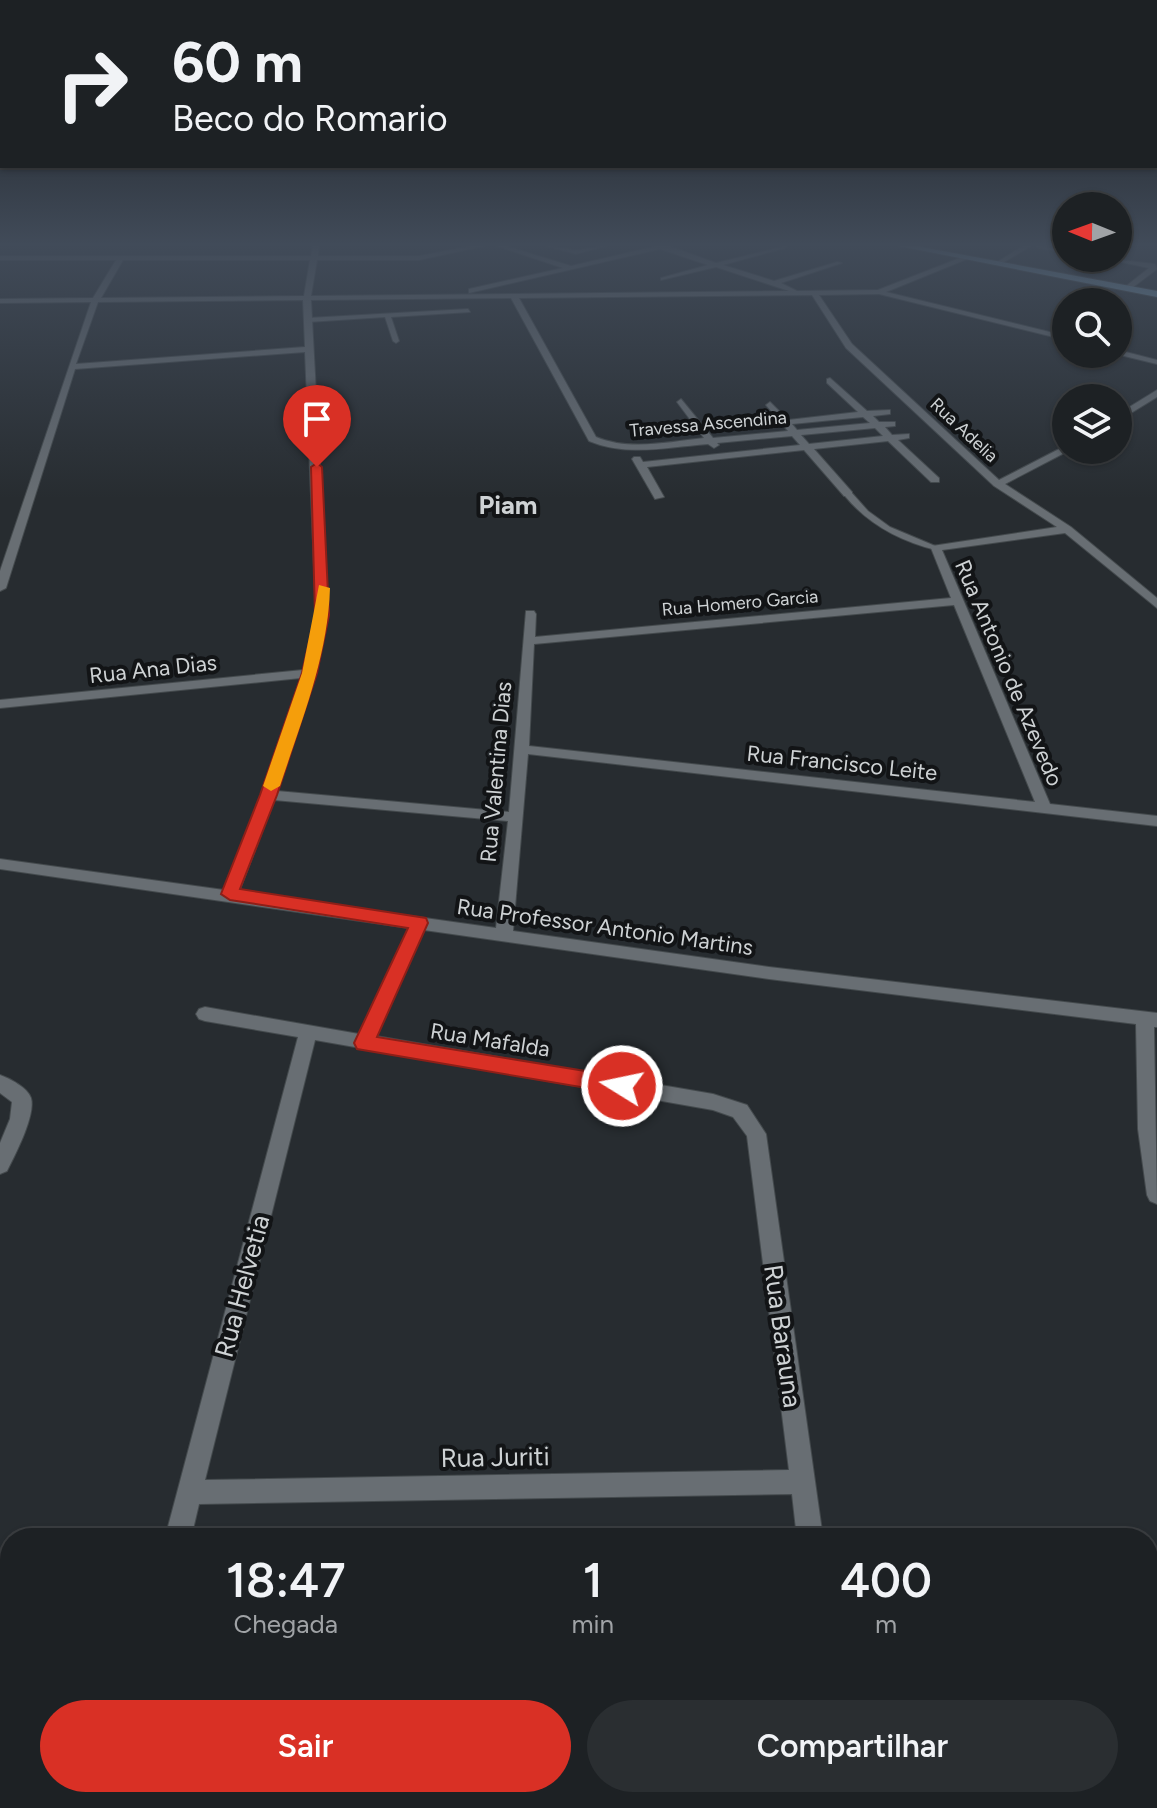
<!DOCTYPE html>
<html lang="pt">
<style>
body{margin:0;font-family:Figtree,sans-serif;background:#2a2e31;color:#f1f3f6;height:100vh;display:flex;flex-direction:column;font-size:30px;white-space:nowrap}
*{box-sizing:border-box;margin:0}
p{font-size:26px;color:#a0a3a6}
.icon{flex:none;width:44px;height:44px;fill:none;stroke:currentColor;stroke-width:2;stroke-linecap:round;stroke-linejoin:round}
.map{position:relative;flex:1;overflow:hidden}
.panel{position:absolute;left:0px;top:1528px;width:1158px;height:280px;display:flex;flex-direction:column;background:#1d2124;border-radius:32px 32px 0 0;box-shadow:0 2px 6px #0004,0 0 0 2px #3b3e41}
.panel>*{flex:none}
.banner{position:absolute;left:0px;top:0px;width:1158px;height:168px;box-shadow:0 2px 6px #0004,0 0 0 2px #3b3e41;background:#1d2124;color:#f1f3f6;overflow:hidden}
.needle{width:52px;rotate:271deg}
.buttons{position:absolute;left:1052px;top:192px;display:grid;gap:16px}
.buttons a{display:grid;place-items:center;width:80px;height:80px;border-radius:50%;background:#1d2124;box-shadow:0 2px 6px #0004,0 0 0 2px #3b3e41;font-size:40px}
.pin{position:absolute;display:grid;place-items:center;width:68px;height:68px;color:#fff;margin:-82px -34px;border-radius:50% 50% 50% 0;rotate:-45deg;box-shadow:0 0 8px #0007}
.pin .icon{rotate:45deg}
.me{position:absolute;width:88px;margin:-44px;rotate:280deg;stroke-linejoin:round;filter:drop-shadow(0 0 6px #0008)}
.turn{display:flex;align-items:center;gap:28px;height:168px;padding:0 40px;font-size:36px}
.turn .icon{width:104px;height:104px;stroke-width:2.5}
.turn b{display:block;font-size:56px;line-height:68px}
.eta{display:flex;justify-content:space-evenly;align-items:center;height:136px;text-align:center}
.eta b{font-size:48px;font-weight:600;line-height:56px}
.primary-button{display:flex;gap:16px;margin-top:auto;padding:16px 40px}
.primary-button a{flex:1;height:92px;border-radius:48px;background:#d93025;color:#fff;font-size:32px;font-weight:600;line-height:92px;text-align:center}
.primary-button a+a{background:#2a2e31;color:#f1f3f6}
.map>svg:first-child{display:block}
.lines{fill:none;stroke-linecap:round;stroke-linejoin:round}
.service-casing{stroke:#444a4d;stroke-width:2}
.minor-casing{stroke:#444a4d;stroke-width:2}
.primary-casing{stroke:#444a4d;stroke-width:2}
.service{fill:#686e73;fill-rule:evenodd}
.minor{fill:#686e73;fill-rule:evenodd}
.primary{fill:#7ba2bd;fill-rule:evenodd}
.route{fill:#d93025;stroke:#8d1f18;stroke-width:2}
.slow{fill:#f59e0b}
.labels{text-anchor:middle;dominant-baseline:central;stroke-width:8;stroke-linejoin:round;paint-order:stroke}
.far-street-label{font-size:18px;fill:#ced2d4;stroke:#121416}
.street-label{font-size:22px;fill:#ced2d4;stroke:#121416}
.far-district-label{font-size:26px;font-weight:bold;fill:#ced2d4;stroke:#121416}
.near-street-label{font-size:26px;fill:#ced2d4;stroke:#121416}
</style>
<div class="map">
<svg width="1157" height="1808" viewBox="0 0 1157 1808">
<rect width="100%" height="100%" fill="#272c30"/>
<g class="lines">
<defs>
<g id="service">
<polygon points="468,309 470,312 391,317 399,341 396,343 393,341 385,317 308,322 305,320 308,318"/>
<path d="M 845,492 L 851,492 L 868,511 L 890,527 L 940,548 L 936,550 C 900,541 869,525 845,496 Z"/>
</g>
<g id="minor">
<path d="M 313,246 L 319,246 L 318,256 L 419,256 L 471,246 L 484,246 L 419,260 L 317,260 L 311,296 L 789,291 L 716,267 L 661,280 L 661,278 L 708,265 L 660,249 L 469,293 L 469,289 L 563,268 L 497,246 L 506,246 L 571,266 L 657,246 L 669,246 L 716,263 L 786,246 L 785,248 L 723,265 L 774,281 L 837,262 L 842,263 L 781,283 L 797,291 L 878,290 L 965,256 L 967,259 L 886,292 L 1066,336 L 1066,340 L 879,294 L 819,295 L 852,344 L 999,480 L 1063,447 L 1066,446 L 1066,450 L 1070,450 L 1005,484 L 1071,527 L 1157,598 L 1157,608 L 1065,533 L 942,550 L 1050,804 L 1157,816 L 1157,826 L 528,754 L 513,931 L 769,967 L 1157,1013 L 1157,1027 L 1154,1027 L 1157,1204 L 1150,1201 L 1147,1195 L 1138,1129 L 1136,1024 L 769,979 L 424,930 L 376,1036 L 713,1094 L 747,1105 L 766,1134 L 823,1538 L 797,1538 L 792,1494 L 199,1504 L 191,1538 L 165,1538 L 298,1037 L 205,1021 L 199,1019 L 196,1014 L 199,1009 L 205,1007 L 359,1034 L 409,928 L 0,869 L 0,859 L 224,890 L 262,795 L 301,678 L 0,708 L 0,700 L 303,670 L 316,615 L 305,352 L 75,369 L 6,588 L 0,591 L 0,571 L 91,302 L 0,303 L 0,299 L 93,298 L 116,260 L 0,260 L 0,256 L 311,256 ZM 123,260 L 310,260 L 304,296 L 101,298 ZM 812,295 L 846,348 L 994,486 L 1057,527 L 932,546 L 931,548 L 951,598 L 535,637 L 536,614 L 534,611 L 526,611 L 509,812 L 277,791 L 315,673 L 328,615 L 311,300 L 511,298 L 589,441 C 627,457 668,447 708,444 L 714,448 L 719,445 L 717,443 L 792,436 L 800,445 L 643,462 L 640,457 L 634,457 L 632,459 L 655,499 L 664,497 L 647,467 L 804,450 L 844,496 L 852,496 L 852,492 L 814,449 L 888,441 L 931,482 L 939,482 L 939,478 L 898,440 L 909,438 L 909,434 L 892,435 L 885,427 L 895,426 L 895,422 L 879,422 L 873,416 L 890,414 L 890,410 L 867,411 L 830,378 L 827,379 L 827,383 L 858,412 L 788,420 L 770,402 L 766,405 L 788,431 L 713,438 L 681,399 L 677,402 L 704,438 C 668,442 629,451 596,437 L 519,298 ZM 303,300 L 305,347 L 76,364 L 98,302 ZM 863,417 L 870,423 L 797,430 L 792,424 ZM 875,428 L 883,436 L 809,444 L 801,435 ZM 954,605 L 1035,802 L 529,746 L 534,644 ZM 274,800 L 508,821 L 496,928 L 239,892 ZM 315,1040 L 713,1110 L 733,1117 L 747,1136 L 789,1470 L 205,1480 Z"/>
<polygon points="547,246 576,250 606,246 576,254"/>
<polygon points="1023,246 1031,246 999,265 994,264"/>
<polygon points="1036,246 1066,249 1066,253 1039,248"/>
<polygon points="1102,258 1155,264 1157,269 1128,291 1125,287 1149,268"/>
<polygon points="1118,350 1157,360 1157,364 1116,354"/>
<polygon points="1157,390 1157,397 1118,421 1118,414"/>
<path d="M 0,1075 C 9,1078 28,1088 31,1098 C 36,1115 15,1155 7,1171 L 0,1174 L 0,1143 L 10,1119 L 12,1102 L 0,1093 Z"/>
<polygon points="100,1798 128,1798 126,1808 98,1808"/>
<polygon points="828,1798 856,1798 857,1808 829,1808"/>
</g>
<polygon id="primary" points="899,246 916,246 1157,291 1157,297"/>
</defs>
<use href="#service" class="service-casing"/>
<use href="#minor" class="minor-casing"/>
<use href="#primary" class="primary-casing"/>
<use href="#service" class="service"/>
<use href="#minor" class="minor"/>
<use href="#primary" class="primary"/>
</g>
<linearGradient id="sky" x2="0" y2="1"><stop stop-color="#15181a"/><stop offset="0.49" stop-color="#414b59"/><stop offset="1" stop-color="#414b59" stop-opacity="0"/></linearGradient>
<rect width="1157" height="499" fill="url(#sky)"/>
<polygon class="route" points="317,463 322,467 329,615 317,673 277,795 240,889 426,918 428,923 377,1037 622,1077 633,1086 629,1092 622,1094 357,1049 354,1043 408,928 230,900 221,894 260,795 302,673 315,615 311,467"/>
<path class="slow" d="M 319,585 L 330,588 C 328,657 301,722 280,786 L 271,791 L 263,786 L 302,673 Z"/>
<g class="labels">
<g class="far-street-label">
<text transform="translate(708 424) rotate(-5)">Travessa Ascendina</text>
<text transform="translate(964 430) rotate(43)">Rua Adelia</text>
<text transform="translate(740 603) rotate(-5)">Rua Homero Garcia</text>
</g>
<g class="street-label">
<text transform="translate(153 669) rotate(-6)">Rua Ana Dias</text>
<text transform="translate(1009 673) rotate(67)">Rua Antonio de Azevedo</text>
<text transform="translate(842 763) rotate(6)">Rua Francisco Leite</text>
<text transform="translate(496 772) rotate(-85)">Rua Valentina Dias</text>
<text transform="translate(605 927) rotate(8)">Rua Professor Antonio Martins</text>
<text transform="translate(490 1040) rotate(9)">Rua Mafalda</text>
</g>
<g class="far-district-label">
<text x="508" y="505">Piam</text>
</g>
<g class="near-street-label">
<text transform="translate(242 1286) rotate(-75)">Rua Helvetia</text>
<text transform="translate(783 1336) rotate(82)">Rua Barauna</text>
<text transform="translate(495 1457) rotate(-1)">Rua Juriti</text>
</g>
</g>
</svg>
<div class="buttons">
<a><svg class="needle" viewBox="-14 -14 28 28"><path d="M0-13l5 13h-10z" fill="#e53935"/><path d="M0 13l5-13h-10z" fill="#a0a3a6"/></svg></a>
<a><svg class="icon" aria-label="search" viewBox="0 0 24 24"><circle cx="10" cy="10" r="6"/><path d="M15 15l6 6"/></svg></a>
<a><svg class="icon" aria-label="layers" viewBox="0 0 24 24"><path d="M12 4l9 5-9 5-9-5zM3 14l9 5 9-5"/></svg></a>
</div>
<div class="pin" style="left:317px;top:467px;background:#d93025"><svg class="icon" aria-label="arrive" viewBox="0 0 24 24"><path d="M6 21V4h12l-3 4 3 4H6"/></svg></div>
<svg class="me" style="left:622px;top:1086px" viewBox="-20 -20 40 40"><circle r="17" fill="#d93025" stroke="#fff" stroke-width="3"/><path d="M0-11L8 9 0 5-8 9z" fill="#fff"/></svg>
<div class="banner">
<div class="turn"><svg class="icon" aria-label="right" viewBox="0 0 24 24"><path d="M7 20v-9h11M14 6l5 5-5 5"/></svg><div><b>60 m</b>Beco do Romario</div></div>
</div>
<section class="panel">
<div class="eta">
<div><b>18:47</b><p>Chegada</p></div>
<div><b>1</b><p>min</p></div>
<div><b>400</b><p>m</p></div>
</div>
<div class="primary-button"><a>Sair</a><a>Compartilhar</a></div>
</section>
</div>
